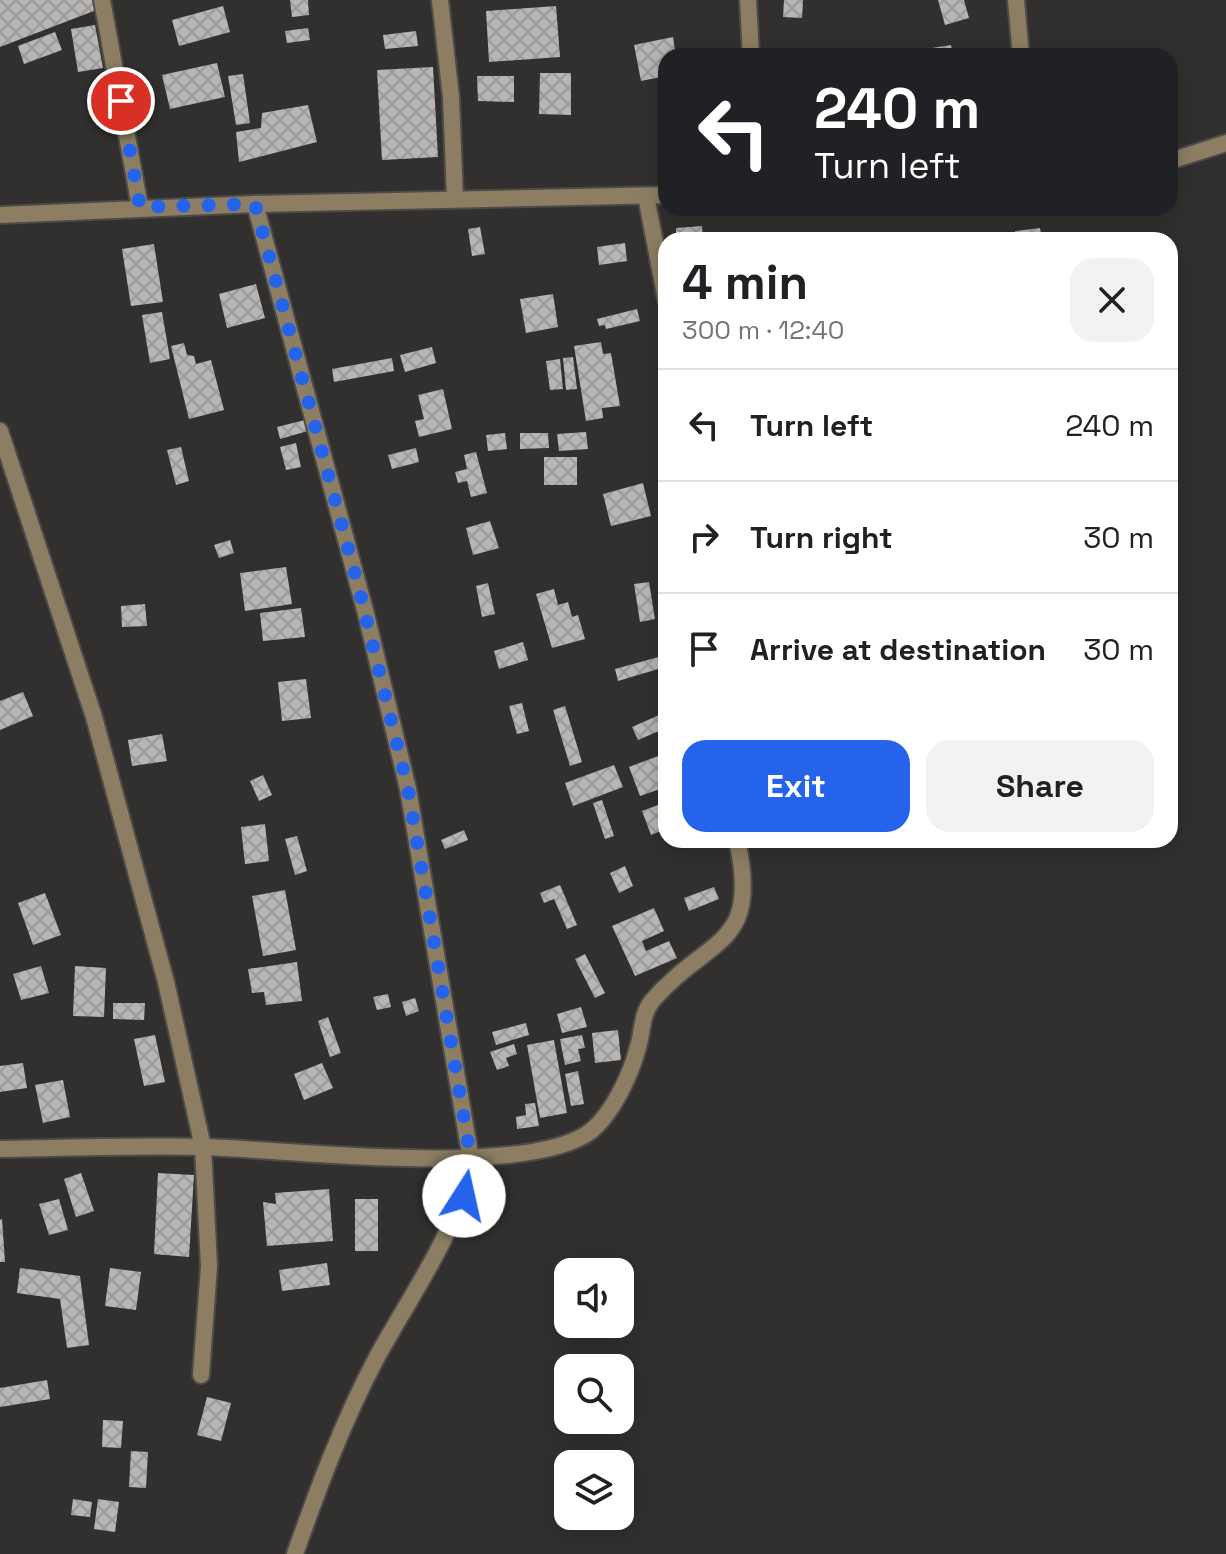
<!DOCTYPE html>
<meta charset="utf-8">
<style>
body{margin:0;font-family:"Space Grotesk",sans-serif;background:#f2f2f2;color:#202124;height:100vh;display:flex;flex-direction:column;font-size:30px;white-space:nowrap}
*{box-sizing:border-box;margin:0}
p{font-size:26px;color:#757577}
.icon{flex:none;width:44px;height:44px;fill:none;stroke:currentColor;stroke-width:2;stroke-linecap:round;stroke-linejoin:round}
.map{position:relative;flex:1;overflow:hidden}
.sheet{position:absolute;left:658px;top:232px;width:520px;height:616px;display:flex;flex-direction:column;background:#fff;border-radius:24px;box-shadow:0 4px 20px #0003}
.sheet>*{flex:none}
.banner{position:absolute;left:658px;top:48px;width:520px;height:168px;border-radius:24px;box-shadow:0 4px 20px #0003;background:#202124;color:#fff;overflow:hidden}
.fabs{position:absolute;left:554px;top:1258px;display:grid;gap:16px}
.fabs a{display:grid;place-items:center;width:80px;height:80px;border-radius:16px;background:#fff;box-shadow:0 4px 20px #0003;font-size:40px}
.pin{position:absolute;display:grid;place-items:center;width:68px;height:68px;color:#fff;margin:-34px;border:4px solid #fff;border-radius:50%;box-shadow:0 2px 8px #0007}
.me{position:absolute;width:88px;margin:-44px;rotate:10deg;stroke-linejoin:round;filter:drop-shadow(0 0 6px #0008)}
.turn{display:flex;align-items:center;gap:28px;height:168px;padding:0 24px;font-size:36px}
.turn .icon{width:104px;height:104px;stroke-width:2.5}
.turn b{display:block;font-size:56px;line-height:68px}
.round{display:grid;place-items:center;flex:none;width:84px;height:84px;border-radius:24px;background:#f2f2f2}
.summary{display:flex;align-items:center;justify-content:space-between;height:136px;padding:0 24px}
h1{font-size:48px;font-weight:800;line-height:60px}
.button{display:flex;gap:16px;margin-top:auto;padding:16px 24px}
.button a{flex:1;height:92px;border-radius:24px;background:#2563eb;color:#fff;font-size:32px;font-weight:800;line-height:92px;text-align:center}
.button a+a{background:#f2f2f2;color:#202124}
ul{padding:0;list-style:none}
li{display:flex;align-items:center;gap:24px;height:112px;padding:0 24px;border-top:2px solid #e0e0e0}
li div{flex:1}
li b{display:block;font-size:30px}
li em{font-style:normal}
.map>svg:first-child{display:block}
.building{fill:url(#building-cross-hatch)}
.lines{fill:none;stroke-linecap:round;stroke-linejoin:round}
.minor-casing{stroke:#4c4b49;stroke-width:20}
.minor{stroke:#8d7e63;stroke-width:16}
.route{stroke:#2563eb;stroke-width:14;stroke-dasharray:0 25.2}
</style>
<div class="map">
<svg width="1226" height="1554" viewBox="0 0 1226 1554">
<defs>
<pattern id="building-cross-hatch" width="8" height="8" patternUnits="userSpaceOnUse" patternTransform="scale(2)"><rect width="8" height="8" fill="#b8b6b4"/><path d="M0 0l8 8M0 8l8-8" fill="none" stroke="#9c9a99"/></pattern>
</defs>
<rect width="100%" height="100%" fill="#31302e"/>
<g class="building">
<polygon points="0,0 95,0 99,9 0,47"/>
<polygon points="290,0 308,0 309,15 292,17"/>
<polygon points="784,0 803,0 802,18 783,17"/>
<polygon points="938,0 964,0 969,18 945,25"/>
<polygon points="223,6 230,32 179,46 172,20"/>
<polygon points="556,6 560,57 489,62 486,11"/>
<polygon points="95,25 103,68 78,72 71,29"/>
<polygon points="308,28 310,40 287,43 285,31"/>
<polygon points="416,31 418,46 385,49 383,35"/>
<polygon points="55,32 62,50 24,64 18,46"/>
<polygon points="673,37 676,56 666,56 666,76 641,81 634,45"/>
<polygon points="951,45 953,56 934,56 932,48"/>
<polygon points="217,63 225,97 170,109 162,75"/>
<polygon points="433,67 438,157 382,160 377,70"/>
<polygon points="540,73 571,73 571,115 539,114"/>
<polygon points="243,74 250,123 236,125 228,76"/>
<polygon points="477,76 514,76 514,102 478,101"/>
<polygon points="308,105 317,142 239,162 236,132 261,128 262,113"/>
<polygon points="702,226 703,240 676,240 676,228"/>
<polygon points="480,227 485,254 472,256 468,229"/>
<polygon points="1040,228 1042,240 1016,240 1015,231"/>
<polygon points="922,234 922,240 885,240 884,236"/>
<polygon points="625,243 627,261 599,265 597,247"/>
<polygon points="154,244 163,302 131,306 122,249"/>
<polygon points="256,284 265,318 227,328 219,294"/>
<polygon points="553,294 558,327 526,333 520,299"/>
<polygon points="637,309 640,321 606,329 605,325 599,326 597,319"/>
<polygon points="162,312 170,359 150,363 142,315"/>
<polygon points="601,342 603,354 611,353 620,406 602,408 603,418 586,421 574,346"/>
<polygon points="184,343 187,355 194,356 196,364 211,360 224,410 189,419 171,346"/>
<polygon points="432,347 436,363 405,372 400,355"/>
<polygon points="573,357 577,389 566,390 563,358"/>
<polygon points="392,358 394,371 334,382 332,369"/>
<polygon points="560,359 563,389 550,390 546,361"/>
<polygon points="443,389 452,429 419,437 415,421 424,419 418,395"/>
<polygon points="305,420 308,431 280,439 277,427"/>
<polygon points="586,432 588,449 559,451 557,434"/>
<polygon points="505,433 507,449 488,451 486,435"/>
<polygon points="520,433 548,433 549,448 520,449"/>
<polygon points="296,443 301,467 286,470 280,447"/>
<polygon points="181,447 189,481 176,485 167,450"/>
<polygon points="416,448 419,462 392,469 388,455"/>
<polygon points="476,452 487,493 471,497 467,481 458,483 455,472 467,469 464,455"/>
<rect x="544" y="457" width="33" height="28"/>
<polygon points="643,483 651,516 611,526 603,494"/>
<polygon points="490,521 499,548 473,555 466,528"/>
<polygon points="230,540 234,553 219,558 214,545"/>
<polygon points="286,567 292,604 245,611 240,573"/>
<polygon points="649,582 655,619 640,622 634,584"/>
<polygon points="488,583 495,614 482,617 476,586"/>
<polygon points="554,589 558,605 568,602 572,617 578,615 585,639 552,648 536,594"/>
<polygon points="145,604 147,626 122,627 121,606"/>
<polygon points="301,608 305,637 263,641 260,613"/>
<polygon points="523,642 528,660 499,669 494,651"/>
<polygon points="662,656 665,667 618,681 615,669"/>
<polygon points="306,679 311,718 282,721 278,682"/>
<polygon points="23,692 33,716 0,730 0,701"/>
<polygon points="522,703 529,731 517,734 509,706"/>
<polygon points="565,706 582,762 570,766 553,710"/>
<polygon points="666,712 666,728 638,740 632,727"/>
<polygon points="162,734 167,761 132,766 128,740"/>
<polygon points="666,753 666,787 640,796 629,767"/>
<polygon points="614,765 623,787 573,806 565,783"/>
<polygon points="263,775 272,795 259,801 250,781"/>
<polygon points="602,800 614,836 605,839 593,803"/>
<polygon points="666,802 666,829 651,835 642,811"/>
<polygon points="265,824 269,861 245,864 241,827"/>
<polygon points="464,830 468,840 445,849 441,840"/>
<polygon points="297,836 307,871 295,875 285,839"/>
<polygon points="625,866 633,886 619,893 610,873"/>
<polygon points="560,885 577,925 567,929 554,899 544,903 540,893"/>
<polygon points="714,887 719,899 689,911 684,898"/>
<polygon points="285,890 296,950 263,956 252,896"/>
<polygon points="45,893 61,935 33,945 18,903"/>
<polygon points="654,908 664,931 642,941 646,951 669,941 677,958 635,976 612,926"/>
<polygon points="585,954 605,993 595,998 575,959"/>
<polygon points="297,962 302,1001 266,1005 264,992 252,993 248,969"/>
<polygon points="41,966 49,993 21,1000 13,974"/>
<polygon points="75,966 106,968 104,1017 73,1016"/>
<polygon points="388,994 391,1007 377,1010 373,997"/>
<polygon points="415,998 419,1011 406,1016 402,1002"/>
<polygon points="113,1003 145,1003 144,1020 113,1019"/>
<polygon points="581,1007 587,1027 562,1033 557,1014"/>
<polygon points="328,1017 341,1053 330,1057 318,1021"/>
<polygon points="526,1023 529,1035 496,1045 492,1032"/>
<polygon points="618,1030 621,1060 595,1063 592,1033"/>
<polygon points="155,1035 165,1082 144,1086 134,1039"/>
<polygon points="582,1035 585,1048 578,1049 581,1061 565,1065 560,1039"/>
<polygon points="554,1040 567,1113 540,1118 527,1045"/>
<polygon points="514,1044 517,1054 506,1058 509,1066 497,1070 490,1052"/>
<polygon points="23,1063 27,1088 0,1092 0,1066"/>
<polygon points="322,1063 333,1088 304,1100 294,1074"/>
<polygon points="578,1071 584,1104 571,1106 565,1074"/>
<polygon points="63,1080 70,1117 43,1123 35,1085"/>
<polygon points="535,1103 539,1126 517,1129 516,1117 526,1115 525,1104"/>
<polygon points="81,1173 94,1211 76,1217 64,1179"/>
<polygon points="158,1173 194,1175 189,1257 154,1254"/>
<polygon points="329,1189 333,1241 267,1246 263,1202 276,1204 275,1193"/>
<polygon points="59,1199 68,1230 49,1235 39,1204"/>
<rect x="355" y="1199" width="23" height="52"/>
<polygon points="2,1219 5,1262 0,1262 0,1220"/>
<polygon points="327,1263 330,1285 282,1291 279,1270"/>
<polygon points="20,1268 80,1276 89,1345 67,1348 60,1299 17,1293"/>
<polygon points="110,1268 141,1272 136,1310 105,1306"/>
<polygon points="47,1380 50,1399 0,1407 0,1388"/>
<polygon points="207,1397 231,1403 221,1441 197,1435"/>
<polygon points="103,1420 123,1421 121,1448 102,1447"/>
<polygon points="131,1451 148,1452 146,1488 129,1487"/>
<polygon points="73,1499 92,1502 90,1517 71,1515"/>
<polygon points="98,1499 119,1502 115,1532 94,1529"/>
</g>
<g class="lines">
<defs>
<g id="minor">
<polyline points="102,0 140,207"/>
<polyline points="440,0 451,97 455,199"/>
<polyline points="748,0 751,56"/>
<polyline points="1016,0 1021,56"/>
<polyline points="1170,161 1226,143"/>
<polyline points="646,196 666,300"/>
<path d="M 255,204 L 366,614 L 408,789 L 471,1160 C 456,1235 413,1291 377,1357 C 343,1421 319,1486 295,1554"/>
<polyline points="0,215 255,204 666,195"/>
<polyline points="0,431 94,717 166,982 203,1147 209,1266 201,1375"/>
<path d="M 0,1149 C 69,1148 138,1145 207,1147 C 290,1150 528,1179 591,1131 C 613,1113 631,1074 638,1047 C 643,1031 641,1015 652,1001 C 709,935 761,949 737,840"/>
</g>
</defs>
<use href="#minor" class="minor-casing"/>
<use href="#minor" class="minor"/>
</g>
<g class="lines">
<polyline class="route" points="121,101 140,207 255,204 358,585 408,789 471,1160 464,1196"/>
</g>
</svg>
<div class="fabs">
<a><svg class="icon" aria-label="sound" viewBox="0 0 24 24"><path d="M4 9h4l5-4v14l-5-4H4zM17 9q2 3 0 6"/></svg></a>
<a><svg class="icon" aria-label="search" viewBox="0 0 24 24"><circle cx="10" cy="10" r="6"/><path d="M15 15l6 6"/></svg></a>
<a><svg class="icon" aria-label="layers" viewBox="0 0 24 24"><path d="M12 4l9 5-9 5-9-5zM3 14l9 5 9-5"/></svg></a>
</div>
<div class="pin" style="left:121px;top:101px;background:#d93025"><svg class="icon" aria-label="arrive" viewBox="0 0 24 24"><path d="M6 21V4h12l-3 4 3 4H6"/></svg></div>
<svg class="me" style="left:464px;top:1196px" viewBox="-20 -20 40 40"><circle r="19" fill="#fff"/><path d="M0-13L10 11 0 6-10 11z" fill="#2563eb"/></svg>
<div class="banner">
<div class="turn"><svg class="icon" aria-label="left" viewBox="0 0 24 24"><path d="M17 20v-9H6M10 6l-5 5 5 5"/></svg><div><b>240 m</b>Turn left</div></div>
</div>
<section class="sheet">
<div class="summary"><div><h1>4 min</h1><p>300 m · 12:40</p></div><a class="round"><svg class="icon" aria-label="close" viewBox="0 0 24 24"><path d="M6 6l12 12M18 6L6 18"/></svg></a></div>
<ul>
<li><svg class="icon" aria-label="left" viewBox="0 0 24 24"><path d="M17 20v-9H6M10 6l-5 5 5 5"/></svg><div><b>Turn left</b></div><em>240 m</em></li>
<li><svg class="icon" aria-label="right" viewBox="0 0 24 24"><path d="M7 20v-9h11M14 6l5 5-5 5"/></svg><div><b>Turn right</b></div><em>30 m</em></li>
<li><svg class="icon" aria-label="arrive" viewBox="0 0 24 24"><path d="M6 21V4h12l-3 4 3 4H6"/></svg><div><b>Arrive at destination</b></div><em>30 m</em></li>
</ul>
<div class="button"><a>Exit</a><a>Share</a></div>
</section>
</div>
